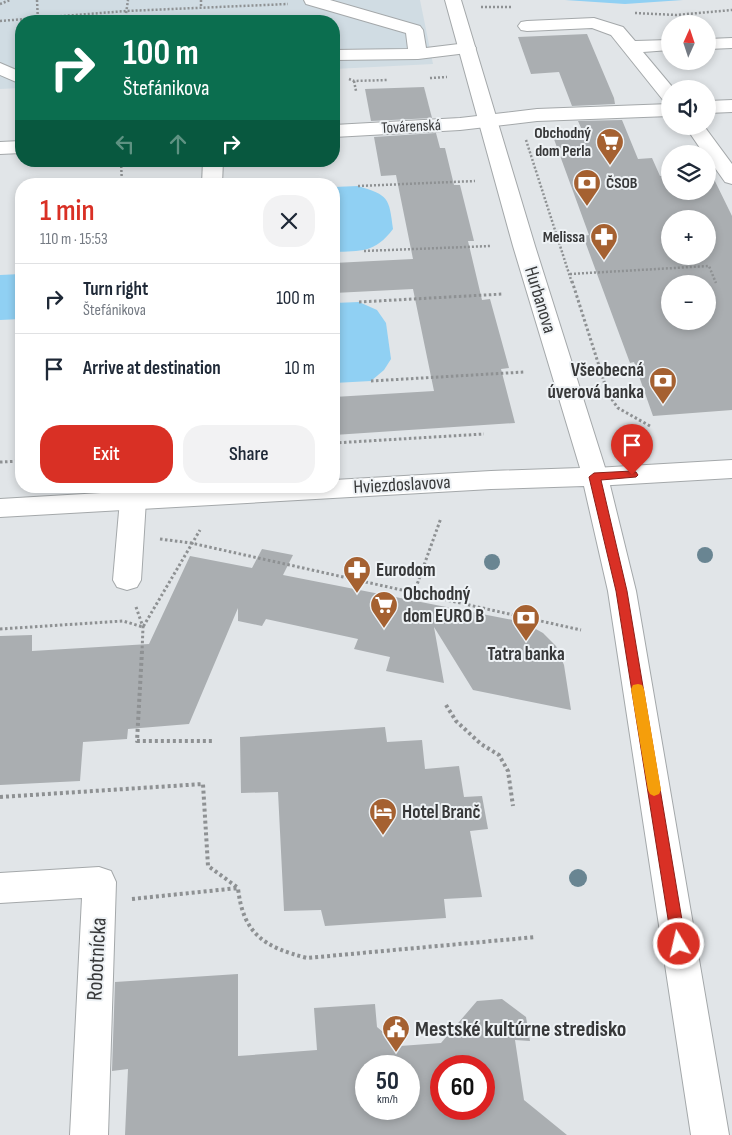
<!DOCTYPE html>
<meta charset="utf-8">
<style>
body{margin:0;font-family:"Sofia Sans Condensed",sans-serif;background:#f2f2f3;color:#1f2937;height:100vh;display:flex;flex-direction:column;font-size:19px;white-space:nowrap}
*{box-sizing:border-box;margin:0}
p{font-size:16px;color:#747a83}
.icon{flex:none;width:28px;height:28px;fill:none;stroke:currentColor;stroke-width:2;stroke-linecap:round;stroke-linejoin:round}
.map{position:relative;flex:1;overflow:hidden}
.side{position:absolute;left:15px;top:178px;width:325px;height:315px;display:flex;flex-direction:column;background:#fff;border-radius:20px;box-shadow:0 2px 8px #0003}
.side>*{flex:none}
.top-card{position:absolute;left:15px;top:15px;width:325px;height:152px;border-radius:20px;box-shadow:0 2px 8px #0003;background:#0b6e4f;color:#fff;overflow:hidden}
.needle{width:32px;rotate:3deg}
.fabs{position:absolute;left:661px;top:15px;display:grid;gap:10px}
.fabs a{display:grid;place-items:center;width:55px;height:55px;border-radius:50%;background:#fff;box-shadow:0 2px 8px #0003;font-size:25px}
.speed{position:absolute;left:355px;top:1055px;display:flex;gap:10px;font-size:25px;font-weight:700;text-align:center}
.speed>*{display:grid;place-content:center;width:65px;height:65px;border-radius:50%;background:#fff;box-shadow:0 2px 8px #0003;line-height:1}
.speed small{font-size:12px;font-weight:400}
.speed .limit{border:8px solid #d22;background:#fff;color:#111}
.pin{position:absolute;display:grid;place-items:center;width:42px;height:42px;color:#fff;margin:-51px -21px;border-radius:50% 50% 50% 0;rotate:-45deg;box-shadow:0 0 5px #0007}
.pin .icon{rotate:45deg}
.me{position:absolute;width:55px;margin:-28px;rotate:351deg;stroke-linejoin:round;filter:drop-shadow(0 0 4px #0008)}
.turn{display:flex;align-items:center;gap:18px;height:105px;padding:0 25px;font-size:22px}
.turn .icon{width:65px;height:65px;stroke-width:2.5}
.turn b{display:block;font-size:35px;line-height:42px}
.lanes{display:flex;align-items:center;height:48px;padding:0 25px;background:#0003;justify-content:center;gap:25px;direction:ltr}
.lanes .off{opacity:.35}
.round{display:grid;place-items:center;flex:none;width:52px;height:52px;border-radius:20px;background:#f2f2f3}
.head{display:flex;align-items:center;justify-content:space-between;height:85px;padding:0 25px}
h1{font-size:30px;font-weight:600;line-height:38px;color:#d93025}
.cta{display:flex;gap:10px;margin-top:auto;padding:10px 25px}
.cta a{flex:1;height:58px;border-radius:20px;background:#d93025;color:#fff;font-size:20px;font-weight:600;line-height:58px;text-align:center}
.cta a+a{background:#f2f2f3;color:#1f2937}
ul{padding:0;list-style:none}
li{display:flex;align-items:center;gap:15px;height:70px;padding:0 25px;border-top:1px solid #e0e1e3}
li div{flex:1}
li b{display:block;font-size:19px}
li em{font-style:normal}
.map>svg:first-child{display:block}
.built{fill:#d0dce3}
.green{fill:#90d0f3}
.building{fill:#aaaeb1;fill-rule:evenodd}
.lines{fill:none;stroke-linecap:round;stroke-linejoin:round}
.minor-casing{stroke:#a4a8aa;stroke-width:2}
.major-casing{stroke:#a4a8aa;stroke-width:2}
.path-far2{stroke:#8e9193;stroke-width:2.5;stroke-dasharray:2 2;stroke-linecap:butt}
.path-far1{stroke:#8e9193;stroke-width:3;stroke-dasharray:2.5 2.5;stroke-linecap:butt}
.path{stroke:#8e9193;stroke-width:4;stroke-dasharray:3 3;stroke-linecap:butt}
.minor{fill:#fff;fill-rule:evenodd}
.major{fill:#fff;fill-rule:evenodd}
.tree{fill:#698592}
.route{fill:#d93025;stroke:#8d1f18}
.slow{fill:#f59e0b}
.labels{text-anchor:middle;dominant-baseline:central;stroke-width:4;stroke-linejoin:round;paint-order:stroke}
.far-street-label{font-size:16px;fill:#373839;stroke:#eef2f5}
.far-poi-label{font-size:16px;font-weight:bold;fill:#373839;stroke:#eef2f5;text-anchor:end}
.street-label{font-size:19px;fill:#373839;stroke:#eef2f5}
.poi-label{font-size:19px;font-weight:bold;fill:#373839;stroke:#eef2f5;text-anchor:start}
.near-street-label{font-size:22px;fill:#373839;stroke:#eef2f5}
.near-poi-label{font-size:22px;font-weight:bold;fill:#373839;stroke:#eef2f5;text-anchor:start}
</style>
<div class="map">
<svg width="732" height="1135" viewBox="0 0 732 1135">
<rect width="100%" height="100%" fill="#e1e5e8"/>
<polygon class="built" points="0,0 420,0 433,64 334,69 334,21 21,21 21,88 0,89"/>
<g class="green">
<polygon points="565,0 683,0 625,4"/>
<path d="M 358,186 C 389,195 389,198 393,229 C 375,253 361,251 334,252 L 334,187 Z"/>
<polygon points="21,274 21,319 0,320 0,275"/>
<polygon points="359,302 377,310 386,323 391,359 384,370 371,381 334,383 334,303"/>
</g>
<g class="building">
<polygon points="587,34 614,98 615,104 572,106 559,72 531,74 518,37"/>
<polygon points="424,87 432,118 371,121 365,89"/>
<path d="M 622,120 L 638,159 L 652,158 L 660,176 L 670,175 L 670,191 L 708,191 L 708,173 L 711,173 L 732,216 L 732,410 L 653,416 L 634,362 L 630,363 L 583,236 L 589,235 L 551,131 L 582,130 L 578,121 ZM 670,219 L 708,219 L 708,256 L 670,256 ZM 670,284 L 708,284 L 708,321 L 670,321 Z"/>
<polygon points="436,133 440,148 445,148 454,185 460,185 474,241 468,241 482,300 490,299 509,368 501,369 515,423 334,435 334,397 434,391 413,289 334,293 334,263 413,259 396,175 381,176 374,137"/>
<polygon points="262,549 293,555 283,575 523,622 543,633 556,646 564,665 571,710 473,690 434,627 444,683 386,671 390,657 354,649 358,639 266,619 262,626 238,621 238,608 189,724 128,729 127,739 83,742 80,781 0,785 0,636 32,635 32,651 149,644 190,556 252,568"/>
<polygon points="385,727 387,742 422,740 425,769 459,766 464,797 482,796 488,829 470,831 482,897 444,899 446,918 325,926 321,910 284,911 278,792 241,793 240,737"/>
<path d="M 238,974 L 238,1056 L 317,1050 L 314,1008 L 375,1004 L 377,1027 L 400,1046 L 441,1043 L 477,1001 L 502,999 L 526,1017 L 530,1041 L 515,1040 L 524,1100 L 567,1135 L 125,1135 L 128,1069 L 112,1071 L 115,982 ZM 366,1066 L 409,1066 L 409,1109 L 366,1109 ZM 441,1066 L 484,1066 L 484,1109 L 441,1109 Z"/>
</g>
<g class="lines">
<defs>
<g id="minor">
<polygon points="304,0 330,0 420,26 423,30 426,48 467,43 473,44 476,48 473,52 467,53 418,59 334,60 334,50 408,49 406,33 306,4"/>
<polygon points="594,18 623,27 635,41 670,40 670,50 643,52 674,89 670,89 670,102 663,100 611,35 592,28 527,31 521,30 518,26 521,22 527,21"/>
<polygon points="732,38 732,48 708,49 708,39"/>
<polygon points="0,63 21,72 21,84 0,75"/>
<polygon points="732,100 732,112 708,113 708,101"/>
<polygon points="670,104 670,116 537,121 460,130 334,137 334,125 460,118 537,109"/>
<polygon points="685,126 704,126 732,164 732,184 725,182 708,158 708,154 704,154"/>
<polygon points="21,141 21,153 0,154 0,142"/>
<polygon points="203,161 223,161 222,184 202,184"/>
<polygon points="732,460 732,478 595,486 586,483 582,477 586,471 595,468"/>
<polygon points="133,491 142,493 146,500 141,580 137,587 127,590 117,587 113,580 120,500 124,493"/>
<polygon points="99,867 111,871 116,882 108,1135 70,1135 82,898 0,903 0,873"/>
</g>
<polygon id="major" points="445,0 461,0 535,246 608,477 636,591 729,1135 691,1135 608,591 584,486 491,489 0,517 0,499 219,486 334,486 334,480 491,471 580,468 513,246"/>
</defs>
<use href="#minor" class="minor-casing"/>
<use href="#major" class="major-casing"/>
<g class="path-far2">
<polyline points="37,0 38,21"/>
<polyline points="201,0 201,8"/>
<polyline points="0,4 10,0"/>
<polyline points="481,7 512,7"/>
<polyline points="635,13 676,15 732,10"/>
<polyline points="0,21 126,11 288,4"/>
<polyline points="125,21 128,0"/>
<polyline points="430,78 447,77"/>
<polyline points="349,79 354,81 387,80"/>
<polyline points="354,81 356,91"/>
<polyline points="526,140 572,283"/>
<polyline points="121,162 122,184"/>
<polyline points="358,186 475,181"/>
<polyline points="364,251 491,246"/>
<polyline points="570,274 709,266 716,283"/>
</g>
<g class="path-far1">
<polyline points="572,281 608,394 618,408 650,426"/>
<polyline points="359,302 503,294"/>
<polyline points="371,381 524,372"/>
<polyline points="334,443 484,434"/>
<polyline points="0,462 21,461"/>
<polyline points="160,539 191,543 581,630"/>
<polyline points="414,593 441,518"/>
<polyline points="136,607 143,627 142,652"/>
<polyline points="0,629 123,621 143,627 200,530"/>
</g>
<g class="path">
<polyline points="142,651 137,741 213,741"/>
<polyline points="446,705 456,721 481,744 499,755 508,771 513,806"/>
<polyline points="0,797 203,784 208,866 237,887"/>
<path d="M 132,899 L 238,888 C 243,934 264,947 307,958 L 536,937"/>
</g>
<use href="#minor" class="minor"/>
<use href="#major" class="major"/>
</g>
<g class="tree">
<circle cx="705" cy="555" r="8"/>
<circle cx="492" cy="562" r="8"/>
<circle cx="578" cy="878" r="9"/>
</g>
<polygon class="route" points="632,471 636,472 638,475 636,477 601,480 627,591 686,944 684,948 679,950 674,948 672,944 616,591 589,477 594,473"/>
<polygon class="slow" points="638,684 642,685 644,689 661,790 659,794 654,796 650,794 648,790 631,689 633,685"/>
<defs>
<symbol id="supermarket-pin" viewBox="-11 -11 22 30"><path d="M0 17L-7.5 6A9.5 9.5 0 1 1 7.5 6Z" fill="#a56131" stroke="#eef2f5"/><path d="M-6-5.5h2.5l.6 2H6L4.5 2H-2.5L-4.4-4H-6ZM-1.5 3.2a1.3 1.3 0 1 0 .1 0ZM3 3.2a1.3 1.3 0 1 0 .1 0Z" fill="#fff"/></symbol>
<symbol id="bank-pin" viewBox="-11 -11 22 30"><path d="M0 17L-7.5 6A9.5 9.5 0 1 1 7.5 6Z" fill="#a56131" stroke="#eef2f5"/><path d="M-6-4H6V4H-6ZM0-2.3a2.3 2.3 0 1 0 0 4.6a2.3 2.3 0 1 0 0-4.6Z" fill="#fff"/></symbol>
<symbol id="pharmacy-pin" viewBox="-11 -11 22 30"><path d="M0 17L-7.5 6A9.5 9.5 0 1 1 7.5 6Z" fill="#a56131" stroke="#eef2f5"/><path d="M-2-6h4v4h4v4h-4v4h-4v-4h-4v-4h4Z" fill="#fff"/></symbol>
<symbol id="hotel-pin" viewBox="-11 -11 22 30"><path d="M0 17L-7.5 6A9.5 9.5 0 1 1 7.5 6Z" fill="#a56131" stroke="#eef2f5"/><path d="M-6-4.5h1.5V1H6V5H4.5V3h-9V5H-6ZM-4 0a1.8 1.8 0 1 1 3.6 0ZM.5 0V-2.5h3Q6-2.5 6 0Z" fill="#fff"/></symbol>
<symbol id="civic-pin" viewBox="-11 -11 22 30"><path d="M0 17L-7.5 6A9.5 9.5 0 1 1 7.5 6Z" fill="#a56131" stroke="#eef2f5"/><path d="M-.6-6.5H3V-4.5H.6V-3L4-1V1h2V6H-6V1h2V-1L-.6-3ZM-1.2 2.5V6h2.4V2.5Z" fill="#fff"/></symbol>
</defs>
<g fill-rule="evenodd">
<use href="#supermarket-pin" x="594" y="126" width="32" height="43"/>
<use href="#bank-pin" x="571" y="167" width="32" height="43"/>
<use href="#pharmacy-pin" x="588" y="221" width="32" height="43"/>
<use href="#bank-pin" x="647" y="365" width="32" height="43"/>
<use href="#pharmacy-pin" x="341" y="554" width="32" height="43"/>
<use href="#supermarket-pin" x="368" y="589" width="32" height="43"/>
<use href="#bank-pin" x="510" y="602" width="32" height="43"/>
<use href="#hotel-pin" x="367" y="796" width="32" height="43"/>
<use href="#civic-pin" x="380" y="1013" width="32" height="43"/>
</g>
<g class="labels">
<g class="far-street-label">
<text transform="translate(411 127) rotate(-3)">Továrenská</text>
</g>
<g class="far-poi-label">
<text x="591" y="133">Obchodný<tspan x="591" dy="18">dom Perla</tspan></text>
<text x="606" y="183" text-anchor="start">ČSOB</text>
<text x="585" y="237">Melissa</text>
</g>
<g class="street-label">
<text transform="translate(540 300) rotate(73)">Hurbanova</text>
<text transform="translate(402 485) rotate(-3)">Hviezdoslavova</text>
</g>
<g class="poi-label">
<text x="644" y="370" text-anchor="end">Všeobecná<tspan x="644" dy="22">úverová banka</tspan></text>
<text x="376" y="570">Eurodom</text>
<text x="403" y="594">Obchodný<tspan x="403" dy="22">dom EURO B</tspan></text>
<text x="526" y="654" text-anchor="middle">Tatra banka</text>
<text x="402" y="812">Hotel Branč</text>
</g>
<g class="near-street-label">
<text transform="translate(97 959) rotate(-87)">Robotnícka</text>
</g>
<g class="near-poi-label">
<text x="415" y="1029">Mestské kultúrne stredisko</text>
</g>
</g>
</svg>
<div class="fabs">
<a><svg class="needle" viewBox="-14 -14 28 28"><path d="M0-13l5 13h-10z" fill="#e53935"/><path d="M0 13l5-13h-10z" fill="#747a83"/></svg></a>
<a><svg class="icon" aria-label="sound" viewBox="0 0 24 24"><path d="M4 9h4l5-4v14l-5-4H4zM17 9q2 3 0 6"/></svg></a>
<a><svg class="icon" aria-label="layers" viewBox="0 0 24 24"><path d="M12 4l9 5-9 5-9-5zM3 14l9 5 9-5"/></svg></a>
<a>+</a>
<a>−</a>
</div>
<div class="speed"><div>50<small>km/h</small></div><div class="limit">60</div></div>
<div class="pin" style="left:632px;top:475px;background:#d93025"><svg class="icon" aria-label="arrive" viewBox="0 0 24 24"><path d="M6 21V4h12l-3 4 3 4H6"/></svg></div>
<svg class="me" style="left:679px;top:944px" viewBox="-20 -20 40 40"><circle r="17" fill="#d93025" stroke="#fff" stroke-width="3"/><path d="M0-11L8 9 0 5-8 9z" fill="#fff"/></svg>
<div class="top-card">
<div class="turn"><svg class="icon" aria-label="right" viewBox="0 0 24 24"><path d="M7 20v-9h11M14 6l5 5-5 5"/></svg><div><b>100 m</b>Štefánikova</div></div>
<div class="lanes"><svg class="icon off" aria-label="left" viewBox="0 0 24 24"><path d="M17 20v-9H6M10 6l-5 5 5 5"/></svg><svg class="icon off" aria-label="ahead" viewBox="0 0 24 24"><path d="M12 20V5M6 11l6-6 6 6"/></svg><svg class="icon" aria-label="right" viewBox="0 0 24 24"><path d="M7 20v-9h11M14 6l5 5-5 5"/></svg></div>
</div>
<section class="side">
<div class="head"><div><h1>1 min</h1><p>110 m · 15:53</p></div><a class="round"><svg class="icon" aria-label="close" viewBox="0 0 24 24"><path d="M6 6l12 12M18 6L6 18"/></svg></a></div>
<ul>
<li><svg class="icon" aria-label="right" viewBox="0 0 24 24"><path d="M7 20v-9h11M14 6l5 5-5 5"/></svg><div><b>Turn right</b><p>Štefánikova</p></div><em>100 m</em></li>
<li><svg class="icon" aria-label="arrive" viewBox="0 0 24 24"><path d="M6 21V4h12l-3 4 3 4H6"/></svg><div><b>Arrive at destination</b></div><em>10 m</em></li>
</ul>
<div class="cta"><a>Exit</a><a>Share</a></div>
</section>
</div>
